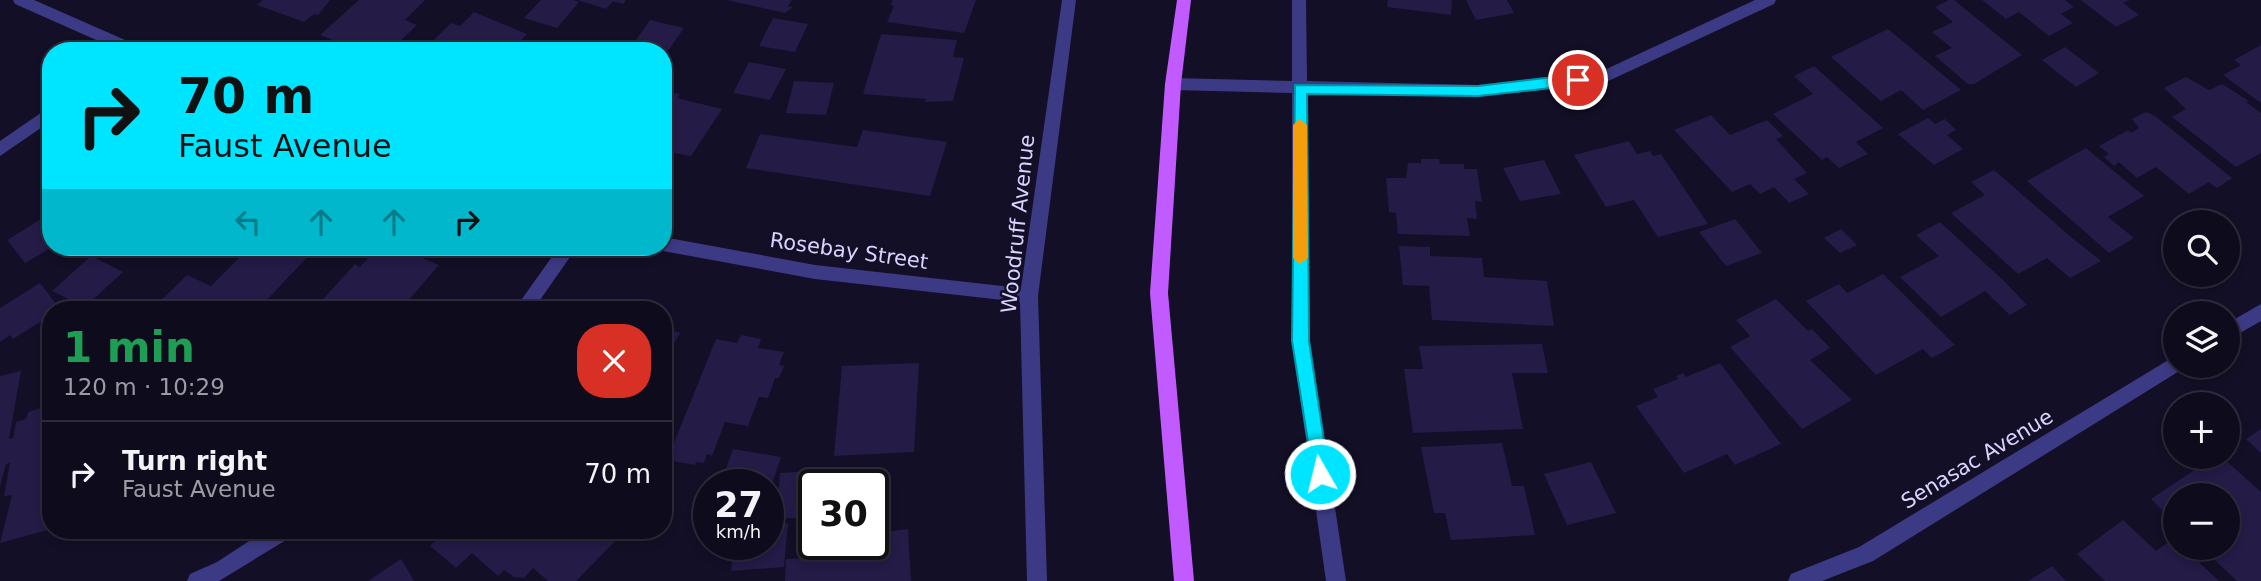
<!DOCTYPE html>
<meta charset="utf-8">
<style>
body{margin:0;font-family:"DejaVu Sans",sans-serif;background:#171425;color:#f1f3f6;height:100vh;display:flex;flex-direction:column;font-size:26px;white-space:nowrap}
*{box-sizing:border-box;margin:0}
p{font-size:23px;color:#9b9ba3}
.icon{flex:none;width:38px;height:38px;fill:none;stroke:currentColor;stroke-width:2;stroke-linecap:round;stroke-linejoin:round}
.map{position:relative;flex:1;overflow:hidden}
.panel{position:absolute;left:42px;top:301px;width:630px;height:238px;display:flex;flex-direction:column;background:#0e0b1c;border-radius:28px;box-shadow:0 4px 10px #0003,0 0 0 2px #2e2b3b}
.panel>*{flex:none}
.top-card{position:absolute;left:42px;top:42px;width:630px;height:214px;border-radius:28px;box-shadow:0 4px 10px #0003,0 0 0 2px #2e2b3b;background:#00e5ff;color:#111;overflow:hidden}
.fabs{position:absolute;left:2163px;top:210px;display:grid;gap:14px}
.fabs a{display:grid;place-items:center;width:77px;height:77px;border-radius:50%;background:#0e0b1c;box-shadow:0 4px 10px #0003,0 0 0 2px #2e2b3b;font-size:35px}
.speed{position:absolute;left:693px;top:469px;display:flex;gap:14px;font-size:35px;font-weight:700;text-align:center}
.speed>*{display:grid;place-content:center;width:91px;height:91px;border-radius:50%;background:#0e0b1c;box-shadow:0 4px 10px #0003,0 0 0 2px #2e2b3b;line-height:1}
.speed small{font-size:18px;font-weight:400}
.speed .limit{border:4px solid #111;border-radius:10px;background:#fff;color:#111}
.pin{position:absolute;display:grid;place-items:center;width:60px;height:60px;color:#fff;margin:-30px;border:4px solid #fff;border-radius:50%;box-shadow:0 2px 7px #0007}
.me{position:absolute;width:77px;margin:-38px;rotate:352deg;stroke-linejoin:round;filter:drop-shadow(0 0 5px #0008)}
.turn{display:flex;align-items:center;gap:24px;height:147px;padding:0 21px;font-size:32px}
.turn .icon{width:91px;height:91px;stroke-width:2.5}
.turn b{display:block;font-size:49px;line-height:60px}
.lanes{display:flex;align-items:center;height:66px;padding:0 21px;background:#0003;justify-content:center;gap:35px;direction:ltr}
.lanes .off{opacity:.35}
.round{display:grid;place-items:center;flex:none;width:74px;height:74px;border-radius:28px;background:#171425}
.head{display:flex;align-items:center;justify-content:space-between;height:119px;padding:0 21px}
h1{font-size:42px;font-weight:700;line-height:52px;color:#1e9e55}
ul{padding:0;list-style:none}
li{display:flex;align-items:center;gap:21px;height:105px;padding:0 21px;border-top:2px solid #2e2b3b}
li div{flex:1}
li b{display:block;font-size:26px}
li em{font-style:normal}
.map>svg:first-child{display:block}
.building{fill:#241b47}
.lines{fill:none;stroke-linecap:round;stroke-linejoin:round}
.minor{fill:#3d3a85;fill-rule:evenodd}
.major{fill:#c25bff;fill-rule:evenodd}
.route{fill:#00e5ff;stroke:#0095a6;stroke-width:2}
.slow{fill:#f59e0b}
.labels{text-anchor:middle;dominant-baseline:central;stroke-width:5;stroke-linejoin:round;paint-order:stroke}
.street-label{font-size:21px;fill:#d9d4ff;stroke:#130f26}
</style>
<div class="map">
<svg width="2261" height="581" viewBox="0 0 2261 581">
<rect width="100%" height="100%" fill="#130f26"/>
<g class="building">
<polygon points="263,0 330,0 318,15 314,14 304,22 257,5"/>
<polygon points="359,0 425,0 405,20 417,25 390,51 360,51 320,35"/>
<polygon points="541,0 573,0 579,2 557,28 524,18"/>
<polygon points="578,0 626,0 623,4 613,1 606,9"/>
<polygon points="726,0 792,0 788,6 793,7 785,13"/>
<polygon points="893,0 976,0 964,33 887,22 894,6 890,5"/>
<polygon points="1388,0 1452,0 1451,15 1387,7"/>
<polygon points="1466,0 1507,0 1514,13 1476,20"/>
<polygon points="1949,0 1954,0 2022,55 1974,84 1968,84 1935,56 1952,48 1932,32 1953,22 1935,7"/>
<polygon points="1982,0 2065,0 2074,7 2061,14 2073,23 2049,36 2019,12 2006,19"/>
<polygon points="2081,0 2129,0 2123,3 2139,15 2116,27"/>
<polygon points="474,12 527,34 511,51 423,51 451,23 460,26"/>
<polygon points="773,18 808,24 795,52 759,46"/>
<polygon points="650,20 684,28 663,58 663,51 631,47"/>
<polygon points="1888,29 1961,90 1923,110 1901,90 1881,101 1831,57"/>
<polygon points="881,34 957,40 953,57 964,58 953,101 925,102 926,99 863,94"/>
<polygon points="2261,45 2261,103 2223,75 2241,65 2234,60"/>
<polygon points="2065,47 2099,73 2076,87 2042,60"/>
<polygon points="749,62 786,69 770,100 733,93"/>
<polygon points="1814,66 1883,128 1856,142 1868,154 1839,168 1827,157 1822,160 1773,114 1813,94 1794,76"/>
<polygon points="2186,77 2209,90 2222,84 2249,101 2246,102 2261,113 2261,153 2236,167 2172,117 2186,109 2164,88"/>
<polygon points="794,81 834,83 826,115 786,113"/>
<polygon points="663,90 680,94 677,98 722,109 691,156 663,151"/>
<polygon points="2146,112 2155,116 2232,178 2217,188 2209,182 2189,194 2156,167 2137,178 2119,162 2114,166 2104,157 2109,154 2099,146 2128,130 2131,133 2139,128 2132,119"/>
<polygon points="1711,115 1730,135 1767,120 1783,136 1776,139 1807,173 1794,179 1809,194 1789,203 1774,187 1760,194 1750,184 1732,192 1674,130"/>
<polygon points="1928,118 1935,124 1945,119 1956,130 1947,135 1963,149 1934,165 1898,134"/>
<polygon points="863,130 947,142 930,196 746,168 760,134 857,147"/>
<polygon points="1629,141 1637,154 1650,151 1653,156 1661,154 1708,224 1658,237 1634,200 1606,207 1574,155"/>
<polygon points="2086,148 2144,196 2108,217 2134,238 2109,253 2027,181"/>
<polygon points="1421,159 1439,159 1440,164 1464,164 1464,169 1477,169 1482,202 1475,201 1477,219 1467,218 1470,236 1398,234 1396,213 1389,212 1386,178 1406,178 1408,163 1421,163"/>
<polygon points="1544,160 1561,194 1520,201 1503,168"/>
<polygon points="1994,170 2071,237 2101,261 2070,278 2047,258 2018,274 1951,213 1985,195 1971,182"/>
<polygon points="51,213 51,248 25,263 7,240"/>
<polygon points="1735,219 1762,253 1726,266 1699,232"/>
<polygon points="1940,222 2004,281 2027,305 2010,315 1985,291 1941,317 1900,277 1939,256 1916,235"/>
<polygon points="1841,229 1857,245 1840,253 1824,238"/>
<polygon points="1399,246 1430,247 1430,256 1482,258 1484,277 1547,281 1554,326 1432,320 1429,286 1403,285"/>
<polygon points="250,247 317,247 261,306 252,302 245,310 151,310 187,275 211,286"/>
<polygon points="378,247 395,247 439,265 400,310 315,308 355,264 360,267"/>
<polygon points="91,256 123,272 85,307 52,291"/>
<polygon points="1883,274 1955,345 1932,358 1923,349 1876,375 1806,301 1839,284 1847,293"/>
<polygon points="40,283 60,309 51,310 51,315 13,339 10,335 0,342 0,308"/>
<polygon points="1776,299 1808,331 1812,329 1830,348 1810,360 1852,400 1802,429 1730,347 1750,336 1736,320"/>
<polygon points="663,328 680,333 663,362"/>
<polygon points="741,335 761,339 758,348 784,352 779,365 784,366 779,378 775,378 768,398 759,397 748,426 725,422 712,456 707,454 704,463 696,462 695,465 667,460 716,339 737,343"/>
<polygon points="1542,344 1548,373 1512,373 1523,429 1413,433 1404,369 1423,369 1419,346"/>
<polygon points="919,363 914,452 834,456 842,366"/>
<polygon points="1720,363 1781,444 1735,465 1727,454 1684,473 1636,406 1658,397 1653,389 1678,379 1676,376 1683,373 1686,377"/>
<polygon points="21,371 9,439 13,438 16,422 26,419 28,412 51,405 51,529 0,543 12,495 4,496 10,463 6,464 0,487 0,376"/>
<polygon points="2261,429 2261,453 2246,439"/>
<polygon points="1502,443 1512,486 1524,486 1535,535 1451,540 1445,513 1434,513 1421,447"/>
<polygon points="733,449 781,457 769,493 768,485 720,485"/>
<polygon points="2214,457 2222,457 2261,492 2261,581 2237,581 2202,548 2228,548 2228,495 2175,495 2175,523 2151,499"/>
<polygon points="1591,462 1616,513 1567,525 1544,474"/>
<polygon points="828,470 827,485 814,485 814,517 776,519 780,473"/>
<polygon points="2123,520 2156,551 2174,538 2175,548 2184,548 2219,581 2105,581 2077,554"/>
<polygon points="788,523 784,567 731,571 734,544 768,544 768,524"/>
<polygon points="885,527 885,532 908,529 911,581 785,581 786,559 822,557 838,544 873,544 873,529"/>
<polygon points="447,530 622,530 624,532 576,581 548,581 533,568 524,578 514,577 504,570 498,576 472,553 456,568 430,546"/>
<polygon points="401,559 414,581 368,581"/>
<polygon points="2052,566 2066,581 2028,581"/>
</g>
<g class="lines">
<g class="minor">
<polygon points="13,0 34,0 141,47 144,51 121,51 15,4"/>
<polygon points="1062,0 1076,0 1038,296 1047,581 1027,581 1020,302 815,279 663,251 656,247 663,247 663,237 815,265 1021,288"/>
<polygon points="1292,0 1306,0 1307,81 1478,85 1602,71 1755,0 1776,0 1774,4 1604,83 1478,97 1307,93 1310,341 1346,581 1326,581 1292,341 1292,93 1173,90 1165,84 1173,78 1292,81"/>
<polygon points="51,106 51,121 0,156 0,141"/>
<polygon points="559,247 577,247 533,310 514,310"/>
<polygon points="2261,304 2261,321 2228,340 2228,323"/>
<polygon points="2175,356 2175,366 2183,366 2181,370 1873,561 1822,581 1788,581 1791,574 1859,547"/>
<polygon points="266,530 294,530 291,537 219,581 187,581 190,574 217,562"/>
</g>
<polygon class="major" points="1177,0 1191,0 1181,84 1168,293 1194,581 1174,581 1150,293 1165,84"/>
</g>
<polygon class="route" points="1578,74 1586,80 1578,85 1478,96 1307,94 1309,341 1329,474 1320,482 1314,480 1292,341 1295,85 1478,86"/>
<polygon class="slow" points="1300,119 1307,125 1308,258 1300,264 1293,258 1293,125"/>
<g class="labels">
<g class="street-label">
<text transform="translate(1018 224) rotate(-84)">Woodruff Avenue</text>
<text transform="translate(849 251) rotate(8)">Rosebay Street</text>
<text transform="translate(1977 459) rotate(-31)">Senasac Avenue</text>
</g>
</g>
</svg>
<div class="fabs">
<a><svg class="icon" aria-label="search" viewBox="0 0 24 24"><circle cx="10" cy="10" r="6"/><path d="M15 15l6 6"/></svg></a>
<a><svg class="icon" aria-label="layers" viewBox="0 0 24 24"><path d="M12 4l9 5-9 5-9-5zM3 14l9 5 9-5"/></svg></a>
<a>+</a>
<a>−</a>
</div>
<div class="speed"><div>27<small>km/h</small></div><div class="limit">30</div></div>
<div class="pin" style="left:1578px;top:80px;background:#d93025"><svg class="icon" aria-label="arrive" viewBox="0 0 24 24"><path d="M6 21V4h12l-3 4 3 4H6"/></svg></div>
<svg class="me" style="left:1320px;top:474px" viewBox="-20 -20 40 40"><circle r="17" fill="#00e5ff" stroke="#fff" stroke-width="3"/><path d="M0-11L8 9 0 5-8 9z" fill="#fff"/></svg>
<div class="top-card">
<div class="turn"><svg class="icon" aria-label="right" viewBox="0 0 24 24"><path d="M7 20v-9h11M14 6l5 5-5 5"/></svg><div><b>70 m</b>Faust Avenue</div></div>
<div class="lanes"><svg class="icon off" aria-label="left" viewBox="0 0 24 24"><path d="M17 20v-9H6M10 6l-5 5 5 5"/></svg><svg class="icon off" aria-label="ahead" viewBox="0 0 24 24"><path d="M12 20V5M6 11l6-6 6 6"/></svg><svg class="icon off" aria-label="ahead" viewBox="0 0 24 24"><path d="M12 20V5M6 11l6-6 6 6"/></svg><svg class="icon" aria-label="right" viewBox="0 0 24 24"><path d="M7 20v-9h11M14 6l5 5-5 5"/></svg></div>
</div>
<section class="panel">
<div class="head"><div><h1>1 min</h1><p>120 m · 10:29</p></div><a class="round" style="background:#d93025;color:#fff"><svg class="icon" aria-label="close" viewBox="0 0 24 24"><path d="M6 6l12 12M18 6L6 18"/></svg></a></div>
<ul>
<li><svg class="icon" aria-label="right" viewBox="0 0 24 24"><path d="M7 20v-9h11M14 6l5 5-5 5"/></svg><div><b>Turn right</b><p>Faust Avenue</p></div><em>70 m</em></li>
</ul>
</section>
</div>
